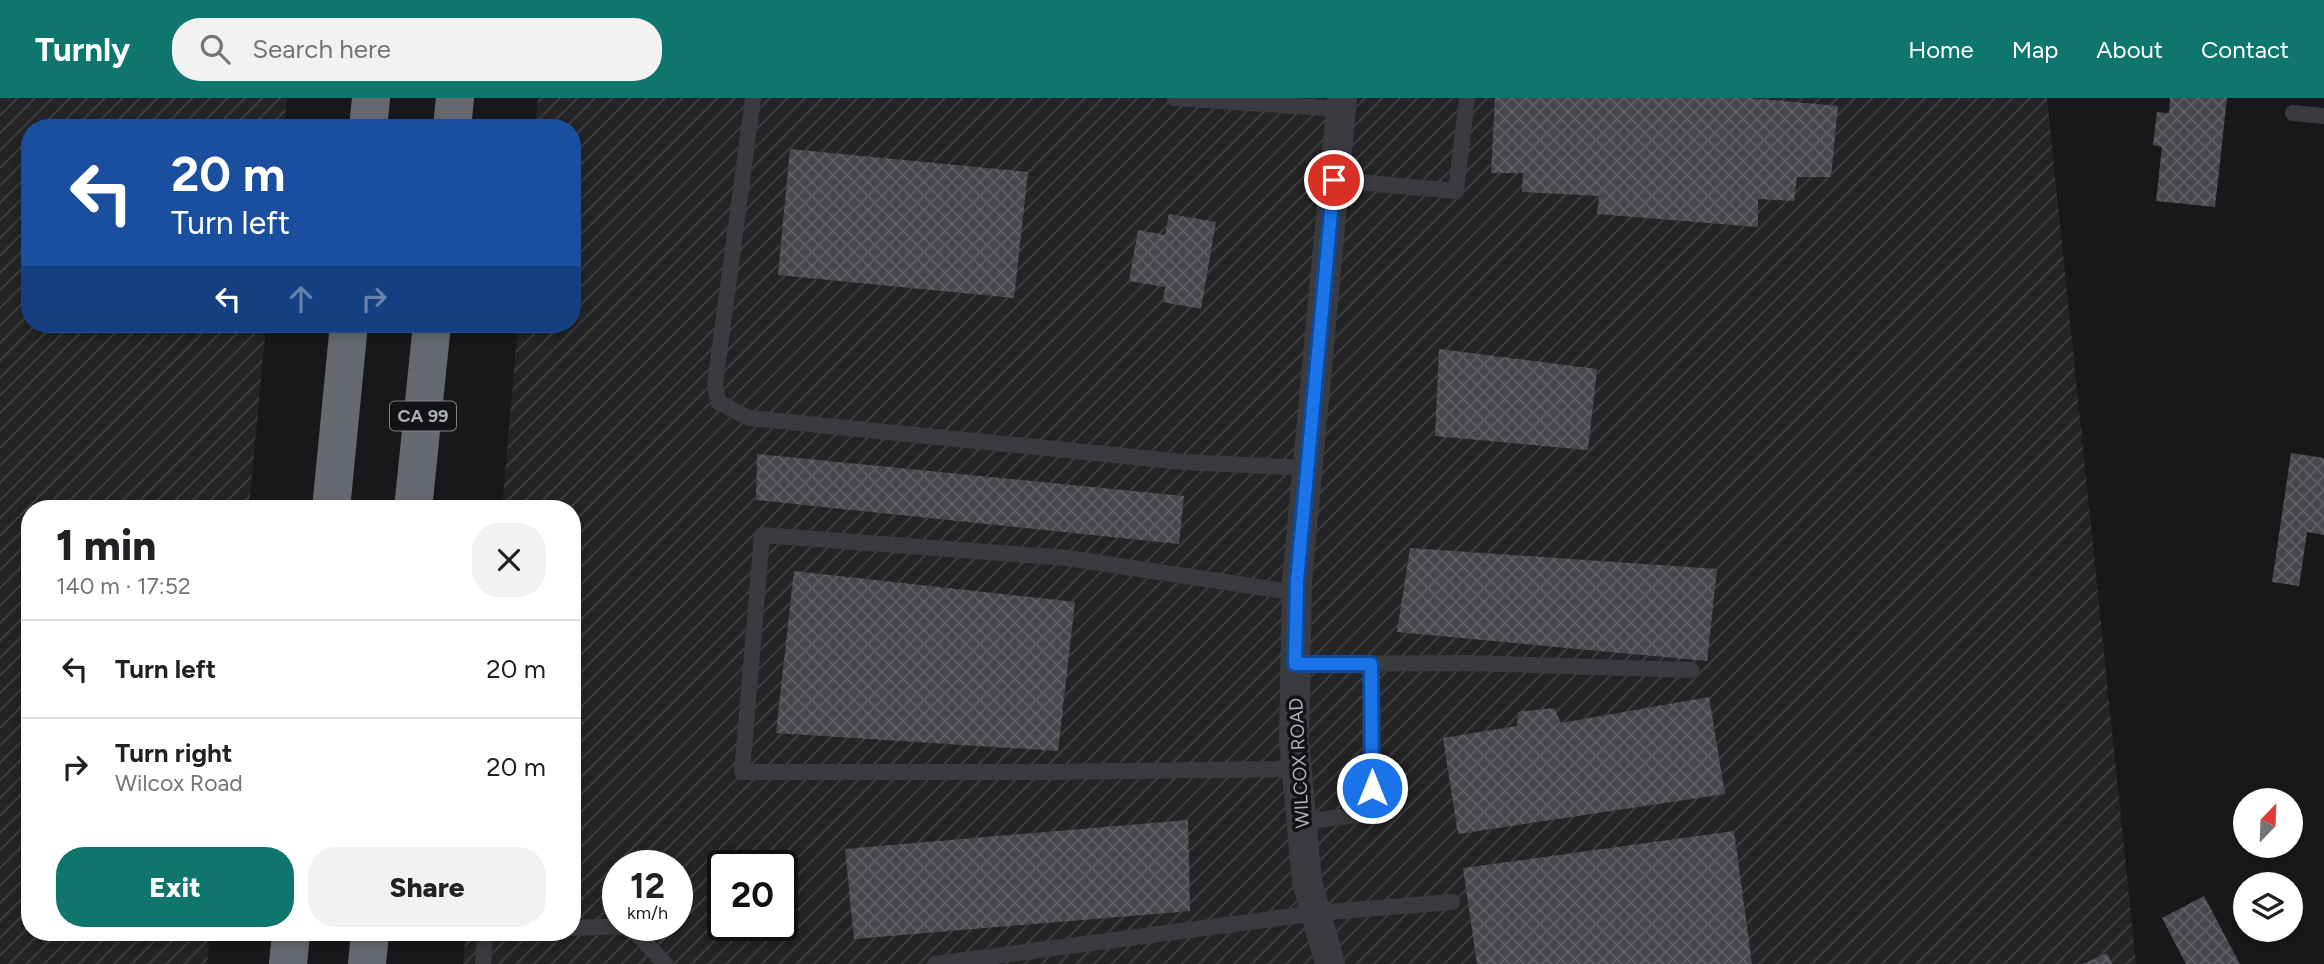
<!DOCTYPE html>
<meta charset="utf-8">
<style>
body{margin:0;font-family:Figtree,sans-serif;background:#f2f2f2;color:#202124;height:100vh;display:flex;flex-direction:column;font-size:26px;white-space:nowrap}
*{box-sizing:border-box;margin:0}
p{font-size:23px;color:#757577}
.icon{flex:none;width:38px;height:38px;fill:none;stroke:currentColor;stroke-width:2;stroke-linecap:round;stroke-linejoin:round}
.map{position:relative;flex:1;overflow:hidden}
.details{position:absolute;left:21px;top:402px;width:560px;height:441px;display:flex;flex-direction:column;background:#fff;border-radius:28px;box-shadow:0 4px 10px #0003}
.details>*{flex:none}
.top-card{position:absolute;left:21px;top:21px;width:560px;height:214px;border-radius:28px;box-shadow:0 4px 10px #0003;background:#1a4fa0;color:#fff;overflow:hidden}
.needle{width:46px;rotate:23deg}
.fabs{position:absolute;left:2233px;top:690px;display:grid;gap:14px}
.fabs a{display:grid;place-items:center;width:70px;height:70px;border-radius:50%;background:#fff;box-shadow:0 4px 10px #0003;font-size:35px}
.speed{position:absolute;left:602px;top:752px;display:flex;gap:14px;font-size:35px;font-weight:700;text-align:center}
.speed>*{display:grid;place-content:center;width:91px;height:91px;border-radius:50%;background:#fff;box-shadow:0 4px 10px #0003;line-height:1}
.speed small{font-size:18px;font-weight:400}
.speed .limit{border:4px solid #111;border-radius:10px;background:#fff;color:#111}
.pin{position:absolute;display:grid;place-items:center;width:60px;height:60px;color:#fff;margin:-30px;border:4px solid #fff;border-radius:50%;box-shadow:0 2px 7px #0007}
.me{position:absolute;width:77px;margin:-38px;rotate:0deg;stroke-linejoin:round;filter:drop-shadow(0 0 5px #0008)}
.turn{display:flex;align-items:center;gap:24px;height:147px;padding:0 35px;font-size:32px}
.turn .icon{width:91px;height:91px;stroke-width:2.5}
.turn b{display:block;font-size:49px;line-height:60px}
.lanes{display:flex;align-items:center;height:66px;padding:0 35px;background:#0003;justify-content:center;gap:35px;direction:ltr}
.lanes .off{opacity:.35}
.round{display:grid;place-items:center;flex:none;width:74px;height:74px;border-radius:28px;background:#f2f2f2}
.overview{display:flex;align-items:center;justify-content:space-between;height:119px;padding:0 35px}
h1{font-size:42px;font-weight:800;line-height:52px}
.button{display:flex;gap:14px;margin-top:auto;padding:14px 35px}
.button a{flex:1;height:80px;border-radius:28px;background:#0f766e;color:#fff;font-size:28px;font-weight:800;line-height:80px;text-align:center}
.button a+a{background:#f2f2f2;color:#202124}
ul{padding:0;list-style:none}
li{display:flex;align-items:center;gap:21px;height:98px;padding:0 35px;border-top:2px solid #e0e0e0}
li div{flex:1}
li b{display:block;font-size:26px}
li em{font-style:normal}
header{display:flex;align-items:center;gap:42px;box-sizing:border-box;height:98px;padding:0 35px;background:#0f766e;color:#fff}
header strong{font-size:33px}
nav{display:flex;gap:38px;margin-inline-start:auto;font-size:24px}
.search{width:490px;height:63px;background:#f2f2f2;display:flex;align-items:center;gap:18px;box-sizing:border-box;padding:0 24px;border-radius:28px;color:#757577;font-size:26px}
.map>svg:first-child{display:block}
.industrial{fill:url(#industrial-furrows);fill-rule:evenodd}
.building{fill:url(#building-cross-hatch)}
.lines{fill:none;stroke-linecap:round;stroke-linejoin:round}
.service{stroke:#393b3e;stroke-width:16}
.minor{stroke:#393b3e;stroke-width:30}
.motorway{stroke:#66696f;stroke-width:38}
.route-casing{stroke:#114b97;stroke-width:18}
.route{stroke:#1a73e8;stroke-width:12}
.labels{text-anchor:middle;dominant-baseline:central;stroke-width:7;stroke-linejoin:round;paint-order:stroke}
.shield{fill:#131315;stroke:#7e8287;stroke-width:2}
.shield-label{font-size:18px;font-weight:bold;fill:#acb1b8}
.street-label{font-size:19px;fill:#acb1b8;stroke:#131315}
</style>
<header>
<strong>Turnly</strong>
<div class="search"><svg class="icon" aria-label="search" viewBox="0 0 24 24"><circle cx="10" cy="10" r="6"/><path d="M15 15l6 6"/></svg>Search here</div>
<nav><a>Home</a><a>Map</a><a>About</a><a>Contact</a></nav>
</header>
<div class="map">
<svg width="2324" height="866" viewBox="0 0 2324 866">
<defs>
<pattern id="industrial-furrows" width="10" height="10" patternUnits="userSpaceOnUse" patternTransform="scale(1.75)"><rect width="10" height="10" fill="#242426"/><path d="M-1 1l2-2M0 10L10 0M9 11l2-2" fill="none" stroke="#414143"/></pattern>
<pattern id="building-cross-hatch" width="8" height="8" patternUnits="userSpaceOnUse" patternTransform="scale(1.75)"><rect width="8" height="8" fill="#47484c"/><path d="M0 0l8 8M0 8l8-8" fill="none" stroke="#5f6064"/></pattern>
</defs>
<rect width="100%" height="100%" fill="#18181a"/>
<g class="industrial">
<polygon points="0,0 287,0 284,30 30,30 30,226 266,226 249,411 30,411 30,835 210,835 207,866 0,866"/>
<path d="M 538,0 L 2047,0 L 2136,866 L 463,866 L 466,835 L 572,835 L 572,411 L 502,411 L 518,226 L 572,226 L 572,30 L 535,30 ZM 618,768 L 677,768 L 677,828 L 618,828 ZM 723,768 L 782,768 L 782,828 L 723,828 Z"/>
</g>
<g class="building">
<polygon points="1495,0 1749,0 1838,8 1831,79 1797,79 1794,103 1758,101 1758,129 1597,116 1599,98 1522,94 1523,75 1491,75"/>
<polygon points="2170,0 2227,0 2215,109 2156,103 2162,49 2153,47 2157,14 2169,15"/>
<polygon points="790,51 1028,74 1014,200 778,177"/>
<polygon points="1169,116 1216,124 1201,211 1163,204 1165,189 1129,183 1138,132 1165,137"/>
<polygon points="1439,251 1597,271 1588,352 1435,338"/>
<polygon points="2291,355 2324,360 2324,437 2307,434 2299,488 2272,484"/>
<polygon points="757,356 1184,398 1179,446 756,402"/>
<polygon points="1410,450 1717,471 1707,563 1397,534"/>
<polygon points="794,473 1075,504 1058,653 776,635"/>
<polygon points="1709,599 1725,696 1458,736 1443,640 1517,628 1518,614 1554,610 1561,625"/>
<polygon points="1188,722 1190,813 854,841 845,751"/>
<polygon points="1734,733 1752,866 1477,866 1463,770"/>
<polygon points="2204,798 2240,866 2186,866 2162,820"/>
<polygon points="2107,855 2112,866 2083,866"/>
</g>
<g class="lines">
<g class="service">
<polyline points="753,0 715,286 718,304 749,320 1183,364 1308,370"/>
<polyline points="1175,0 1341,11"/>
<polyline points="2293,15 2324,18"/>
<polyline points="1334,82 1456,93 1467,0"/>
<polyline points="1295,566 1468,565 1691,572"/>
<polyline points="1296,671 1043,674 742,674 762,437 1067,460 1297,495"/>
<polyline points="1301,724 1372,715 1371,566"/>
<polyline points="572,830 630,828 665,866"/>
<polyline points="483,866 485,835"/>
<polyline points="935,866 1316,815 1452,804"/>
</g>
<polyline class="minor" points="1330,866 1307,783 1294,643 1297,483 1342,0"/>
<g class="motorway">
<polyline points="368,30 371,0"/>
<polyline points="452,30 455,0"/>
<polyline points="331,411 349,226"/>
<polyline points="413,411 432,226"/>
<polyline points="288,866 291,835"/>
<polyline points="367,866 370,835"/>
</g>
</g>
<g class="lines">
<defs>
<polyline id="route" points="1334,82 1297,483 1295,566 1371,566 1372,690"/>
</defs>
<use href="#route" class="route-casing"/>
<use href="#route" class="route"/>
</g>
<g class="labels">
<rect class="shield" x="390" y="303.5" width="66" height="29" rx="5"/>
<g class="shield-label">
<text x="423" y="318">CA 99</text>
</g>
<g class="street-label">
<text transform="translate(1299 665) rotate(-93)">WILCOX ROAD</text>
</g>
</g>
</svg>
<div class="fabs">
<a><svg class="needle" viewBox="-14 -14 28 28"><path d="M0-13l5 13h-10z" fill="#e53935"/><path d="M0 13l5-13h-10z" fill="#757577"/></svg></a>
<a><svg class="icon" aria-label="layers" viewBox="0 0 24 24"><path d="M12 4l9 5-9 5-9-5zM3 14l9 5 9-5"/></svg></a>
</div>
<div class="speed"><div>12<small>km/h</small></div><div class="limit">20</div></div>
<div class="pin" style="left:1334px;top:82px;background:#d93025"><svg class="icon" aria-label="arrive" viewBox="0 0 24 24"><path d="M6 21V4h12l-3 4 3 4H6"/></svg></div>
<svg class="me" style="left:1372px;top:690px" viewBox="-20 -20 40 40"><circle r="17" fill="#1a73e8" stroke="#fff" stroke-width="3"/><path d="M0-11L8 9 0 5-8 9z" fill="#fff"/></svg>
<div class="top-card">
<div class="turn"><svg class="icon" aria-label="left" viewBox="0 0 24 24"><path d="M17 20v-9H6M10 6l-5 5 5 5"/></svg><div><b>20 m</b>Turn left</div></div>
<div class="lanes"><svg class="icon" aria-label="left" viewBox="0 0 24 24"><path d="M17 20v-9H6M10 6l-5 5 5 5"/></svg><svg class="icon off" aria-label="ahead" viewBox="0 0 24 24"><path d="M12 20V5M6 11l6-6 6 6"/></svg><svg class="icon off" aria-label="right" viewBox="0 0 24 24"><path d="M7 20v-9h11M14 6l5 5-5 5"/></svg></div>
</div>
<section class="details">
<div class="overview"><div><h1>1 min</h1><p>140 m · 17:52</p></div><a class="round"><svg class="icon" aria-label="close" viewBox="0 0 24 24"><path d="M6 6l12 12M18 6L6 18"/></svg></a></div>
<ul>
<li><svg class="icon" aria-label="left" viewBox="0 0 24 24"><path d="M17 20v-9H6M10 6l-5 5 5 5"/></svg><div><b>Turn left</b></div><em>20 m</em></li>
<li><svg class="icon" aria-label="right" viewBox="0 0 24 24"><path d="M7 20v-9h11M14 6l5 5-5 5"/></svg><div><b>Turn right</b><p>Wilcox Road</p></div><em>20 m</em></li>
</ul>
<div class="button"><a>Exit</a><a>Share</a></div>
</section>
</div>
